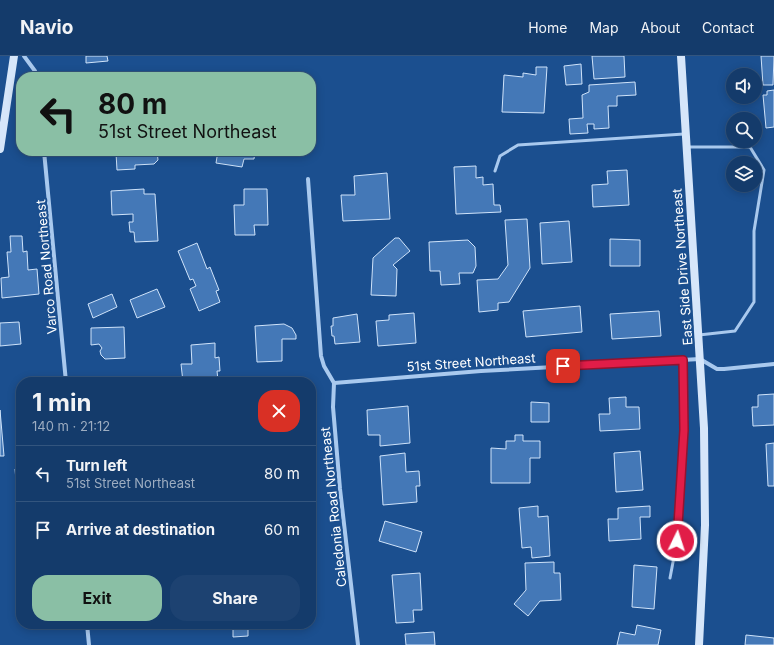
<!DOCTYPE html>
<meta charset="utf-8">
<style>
body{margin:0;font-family:Inter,sans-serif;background:#1d4271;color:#f1f3f6;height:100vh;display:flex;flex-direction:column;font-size:15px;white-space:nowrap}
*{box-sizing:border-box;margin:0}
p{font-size:13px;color:#9dadc1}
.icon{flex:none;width:22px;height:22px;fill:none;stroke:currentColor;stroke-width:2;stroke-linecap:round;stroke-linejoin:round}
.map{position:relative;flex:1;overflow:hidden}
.details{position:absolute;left:16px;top:321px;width:300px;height:252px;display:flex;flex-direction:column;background:#143b6b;border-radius:16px;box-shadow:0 2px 10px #0003,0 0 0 1px #33557e}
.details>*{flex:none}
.hud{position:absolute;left:16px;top:16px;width:300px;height:84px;border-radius:16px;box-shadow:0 2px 10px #0003,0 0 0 1px #33557e;background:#8abfa5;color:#111;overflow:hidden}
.controls{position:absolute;left:726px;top:12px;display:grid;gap:8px}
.controls a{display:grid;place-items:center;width:36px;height:36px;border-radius:50%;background:#143b6b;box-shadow:0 2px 10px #0003,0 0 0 1px #33557e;font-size:20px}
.pin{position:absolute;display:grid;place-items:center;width:34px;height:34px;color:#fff;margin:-17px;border-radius:8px;box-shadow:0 2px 6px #0006}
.me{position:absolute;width:44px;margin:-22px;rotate:4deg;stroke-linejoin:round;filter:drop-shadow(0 0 3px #0008)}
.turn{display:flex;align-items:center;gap:14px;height:84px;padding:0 16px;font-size:18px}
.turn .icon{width:52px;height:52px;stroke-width:2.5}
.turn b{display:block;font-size:28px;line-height:34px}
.round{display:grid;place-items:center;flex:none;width:42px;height:42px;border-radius:16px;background:#1d4271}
.overview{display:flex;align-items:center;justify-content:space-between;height:68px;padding:0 16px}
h1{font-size:24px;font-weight:700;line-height:30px}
.button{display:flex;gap:8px;margin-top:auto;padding:8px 16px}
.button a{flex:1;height:46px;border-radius:16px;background:#8abfa5;color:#111;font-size:16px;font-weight:700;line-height:46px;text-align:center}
.button a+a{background:#1d4271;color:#f1f3f6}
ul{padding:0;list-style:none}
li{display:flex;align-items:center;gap:12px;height:56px;padding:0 16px;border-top:1px solid #33557e}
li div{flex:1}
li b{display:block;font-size:15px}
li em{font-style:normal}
header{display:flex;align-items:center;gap:24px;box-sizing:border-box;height:56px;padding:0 20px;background:#143b6b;border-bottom:1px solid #33557e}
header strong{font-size:19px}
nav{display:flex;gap:22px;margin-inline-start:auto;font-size:14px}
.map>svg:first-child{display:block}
.building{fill:#4478b7;stroke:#cfe3fa}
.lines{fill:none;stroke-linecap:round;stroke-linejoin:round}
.lane{stroke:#a9c9ee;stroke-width:3}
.street{stroke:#a9c9ee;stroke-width:4}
.secondary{stroke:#d6e6fa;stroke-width:8}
.route-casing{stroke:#92132f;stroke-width:10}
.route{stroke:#e11d48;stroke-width:7}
.labels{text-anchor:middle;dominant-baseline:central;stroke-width:4;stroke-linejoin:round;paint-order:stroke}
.street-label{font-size:13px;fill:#fff;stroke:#1b4f8f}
</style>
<header>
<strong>Navio</strong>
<nav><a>Home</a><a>Map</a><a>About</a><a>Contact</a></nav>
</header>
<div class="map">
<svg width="774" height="589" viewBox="0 0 774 589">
<rect width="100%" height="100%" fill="#1b4f8f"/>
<g class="building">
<polygon points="86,0 107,0 108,5 86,7"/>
<polygon points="592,0 624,0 625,21 594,23"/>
<polygon points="761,0 774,0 773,29 763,29"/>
<polygon points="581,8 582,28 566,29 564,10"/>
<polygon points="536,11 547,11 544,57 502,56 504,19 523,21 523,17 536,19"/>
<polygon points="635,26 636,39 617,40 617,50 608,50 609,72 594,73 594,68 587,68 588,77 570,78 569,63 583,62 582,39 589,36 589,29"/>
<polygon points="774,34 774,71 766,72 763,39 767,39 767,35"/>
<polygon points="121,95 157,95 158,104 154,108 135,109 135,113 117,114 116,97"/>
<polygon points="218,95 255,95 254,103 244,103 242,111 216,107"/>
<polygon points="476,110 476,122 483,121 483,129 493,128 494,149 500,149 501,156 456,158 454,111"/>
<polygon points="627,114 629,149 593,151 592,129 608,128 607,115"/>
<polygon points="387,117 390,163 343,165 341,139 355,139 354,120"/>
<polygon points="144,133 144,138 155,138 158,185 135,186 134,176 130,176 129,166 133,166 133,158 112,159 111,135"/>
<polygon points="244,133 267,133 268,169 254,169 255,179 235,179 234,149 244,149"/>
<polygon points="527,163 530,212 509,246 498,247 498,254 479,256 477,224 498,223 508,209 505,164"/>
<polygon points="569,165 572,206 542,208 540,167"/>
<polygon points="10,180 22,180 23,196 27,195 28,214 37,213 39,238 2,242 1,222 9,221 7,196 11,196"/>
<polygon points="395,182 399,182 410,195 393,209 397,213 396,240 371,239 373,202"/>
<polygon points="610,183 640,184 640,210 610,210"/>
<polygon points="468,184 475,191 476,210 473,217 459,217 460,228 441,229 440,215 430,215 429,186"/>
<polygon points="197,187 207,213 210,211 219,234 216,235 220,246 199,255 190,233 196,230 193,223 190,224 178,195"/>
<polygon points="157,233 165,251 137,262 130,244"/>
<polygon points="112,238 117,251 93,262 88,248"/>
<polygon points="580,250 582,276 526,281 523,255"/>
<polygon points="659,255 661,280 612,283 610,258"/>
<polygon points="414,257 416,287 378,290 376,265 389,264 389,259"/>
<polygon points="357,258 360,286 335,288 334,280 332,280 331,270 333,270 333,262"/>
<polygon points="19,266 21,288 0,290 0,267"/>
<polygon points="284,268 292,272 296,279 296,283 282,283 282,305 257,306 255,270"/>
<polygon points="124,271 125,302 105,303 101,299 100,295 102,292 99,288 91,289 91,272"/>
<polygon points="215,287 215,302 219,301 220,315 217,315 218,324 183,326 181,308 192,308 191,289"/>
<polygon points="774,338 774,369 753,370 752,351 758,351 758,339"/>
<polygon points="626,341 626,351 639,351 640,373 600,375 599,358 610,358 609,342"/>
<polygon points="531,346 549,347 549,366 531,366"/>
<polygon points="408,350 410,387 380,390 380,379 368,379 367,354"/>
<polygon points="0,354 4,400 0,400"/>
<polygon points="515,379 523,379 523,385 540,385 540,402 530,402 530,427 491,427 491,392 506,393 506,385 515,385"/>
<polygon points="774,387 774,430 768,430 766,388"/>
<polygon points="640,395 643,434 616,436 614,397"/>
<polygon points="405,397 406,416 419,415 420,430 416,430 417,446 383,449 380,400"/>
<polygon points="21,412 21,448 18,448 15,413"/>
<polygon points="538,450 538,461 548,460 550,500 532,502 531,491 522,492 519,452"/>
<polygon points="650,450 650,461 640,461 641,483 609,485 608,463 618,463 618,452"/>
<polygon points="385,465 422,476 416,496 379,485"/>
<polygon points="554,506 554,517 560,517 561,544 540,545 528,560 514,548 526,534 525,507"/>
<polygon points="634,509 657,511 654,553 632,551"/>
<polygon points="420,517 422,554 413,554 414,566 396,567 392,519"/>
<polygon points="233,568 248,568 248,580 233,581"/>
<polygon points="275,568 307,568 308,570 275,571"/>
<polygon points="637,569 661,574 658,589 617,589 620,576 635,579"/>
<polygon points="434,576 435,589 406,589 405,578"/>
<polygon points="746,579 774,582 774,589 745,589"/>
</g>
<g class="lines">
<g class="lane">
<polyline points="687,91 750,91 764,114 754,175 754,246 735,275 699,279"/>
<polyline points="495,115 500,100 518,89 684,78"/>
<polyline points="670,522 677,485 681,432 684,374 683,304"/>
</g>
<g class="street">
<polyline points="24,0 35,15 36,21"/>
<polyline points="44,95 66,326"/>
<polyline points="308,123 321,300 324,310 334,327 333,351 340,433 358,589"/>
<polyline points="334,327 481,315 700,303 717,313 724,313 774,308"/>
<polyline points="87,568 89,589"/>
</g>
<g class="secondary">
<polyline points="681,0 704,372 705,469 699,589"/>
<polyline points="0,93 14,0"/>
</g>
</g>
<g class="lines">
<defs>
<polyline id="route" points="563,310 683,304 684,374 677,485"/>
</defs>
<use href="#route" class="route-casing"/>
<use href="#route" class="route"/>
</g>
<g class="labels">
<g class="street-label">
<text transform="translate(46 211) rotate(-95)">Varco Road Northeast</text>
<text transform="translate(682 211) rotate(-94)">East Side Drive Northeast</text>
<text transform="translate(471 306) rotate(-4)">51st Street Northeast</text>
<text transform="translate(333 451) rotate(-96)">Caledonia Road Northeast</text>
</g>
</g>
</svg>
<div class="controls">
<a><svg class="icon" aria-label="sound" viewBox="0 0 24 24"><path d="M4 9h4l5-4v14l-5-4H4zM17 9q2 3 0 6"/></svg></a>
<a><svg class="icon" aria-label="search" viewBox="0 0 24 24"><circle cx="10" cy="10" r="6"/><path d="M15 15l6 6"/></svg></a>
<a><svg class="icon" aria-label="layers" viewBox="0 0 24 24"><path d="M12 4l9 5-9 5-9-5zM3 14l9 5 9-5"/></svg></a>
</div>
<div class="pin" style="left:563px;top:310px;background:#d93025"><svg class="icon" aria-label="arrive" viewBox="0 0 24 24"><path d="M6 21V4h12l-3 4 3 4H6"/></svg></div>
<svg class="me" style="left:677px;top:485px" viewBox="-20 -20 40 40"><circle r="17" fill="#e11d48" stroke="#fff" stroke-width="3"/><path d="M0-11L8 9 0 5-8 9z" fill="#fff"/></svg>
<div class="hud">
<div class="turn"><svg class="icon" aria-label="left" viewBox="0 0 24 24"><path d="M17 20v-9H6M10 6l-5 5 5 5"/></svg><div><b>80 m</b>51st Street Northeast</div></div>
</div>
<section class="details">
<div class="overview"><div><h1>1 min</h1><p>140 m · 21:12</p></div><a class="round" style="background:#d93025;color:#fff"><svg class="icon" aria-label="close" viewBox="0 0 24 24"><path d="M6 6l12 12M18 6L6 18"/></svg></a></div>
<ul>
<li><svg class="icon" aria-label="left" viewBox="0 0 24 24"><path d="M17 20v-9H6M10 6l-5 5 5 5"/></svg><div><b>Turn left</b><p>51st Street Northeast</p></div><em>80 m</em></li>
<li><svg class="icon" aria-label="arrive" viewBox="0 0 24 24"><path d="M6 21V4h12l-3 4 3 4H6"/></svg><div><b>Arrive at destination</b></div><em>60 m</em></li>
</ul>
<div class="button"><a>Exit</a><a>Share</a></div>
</section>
</div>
